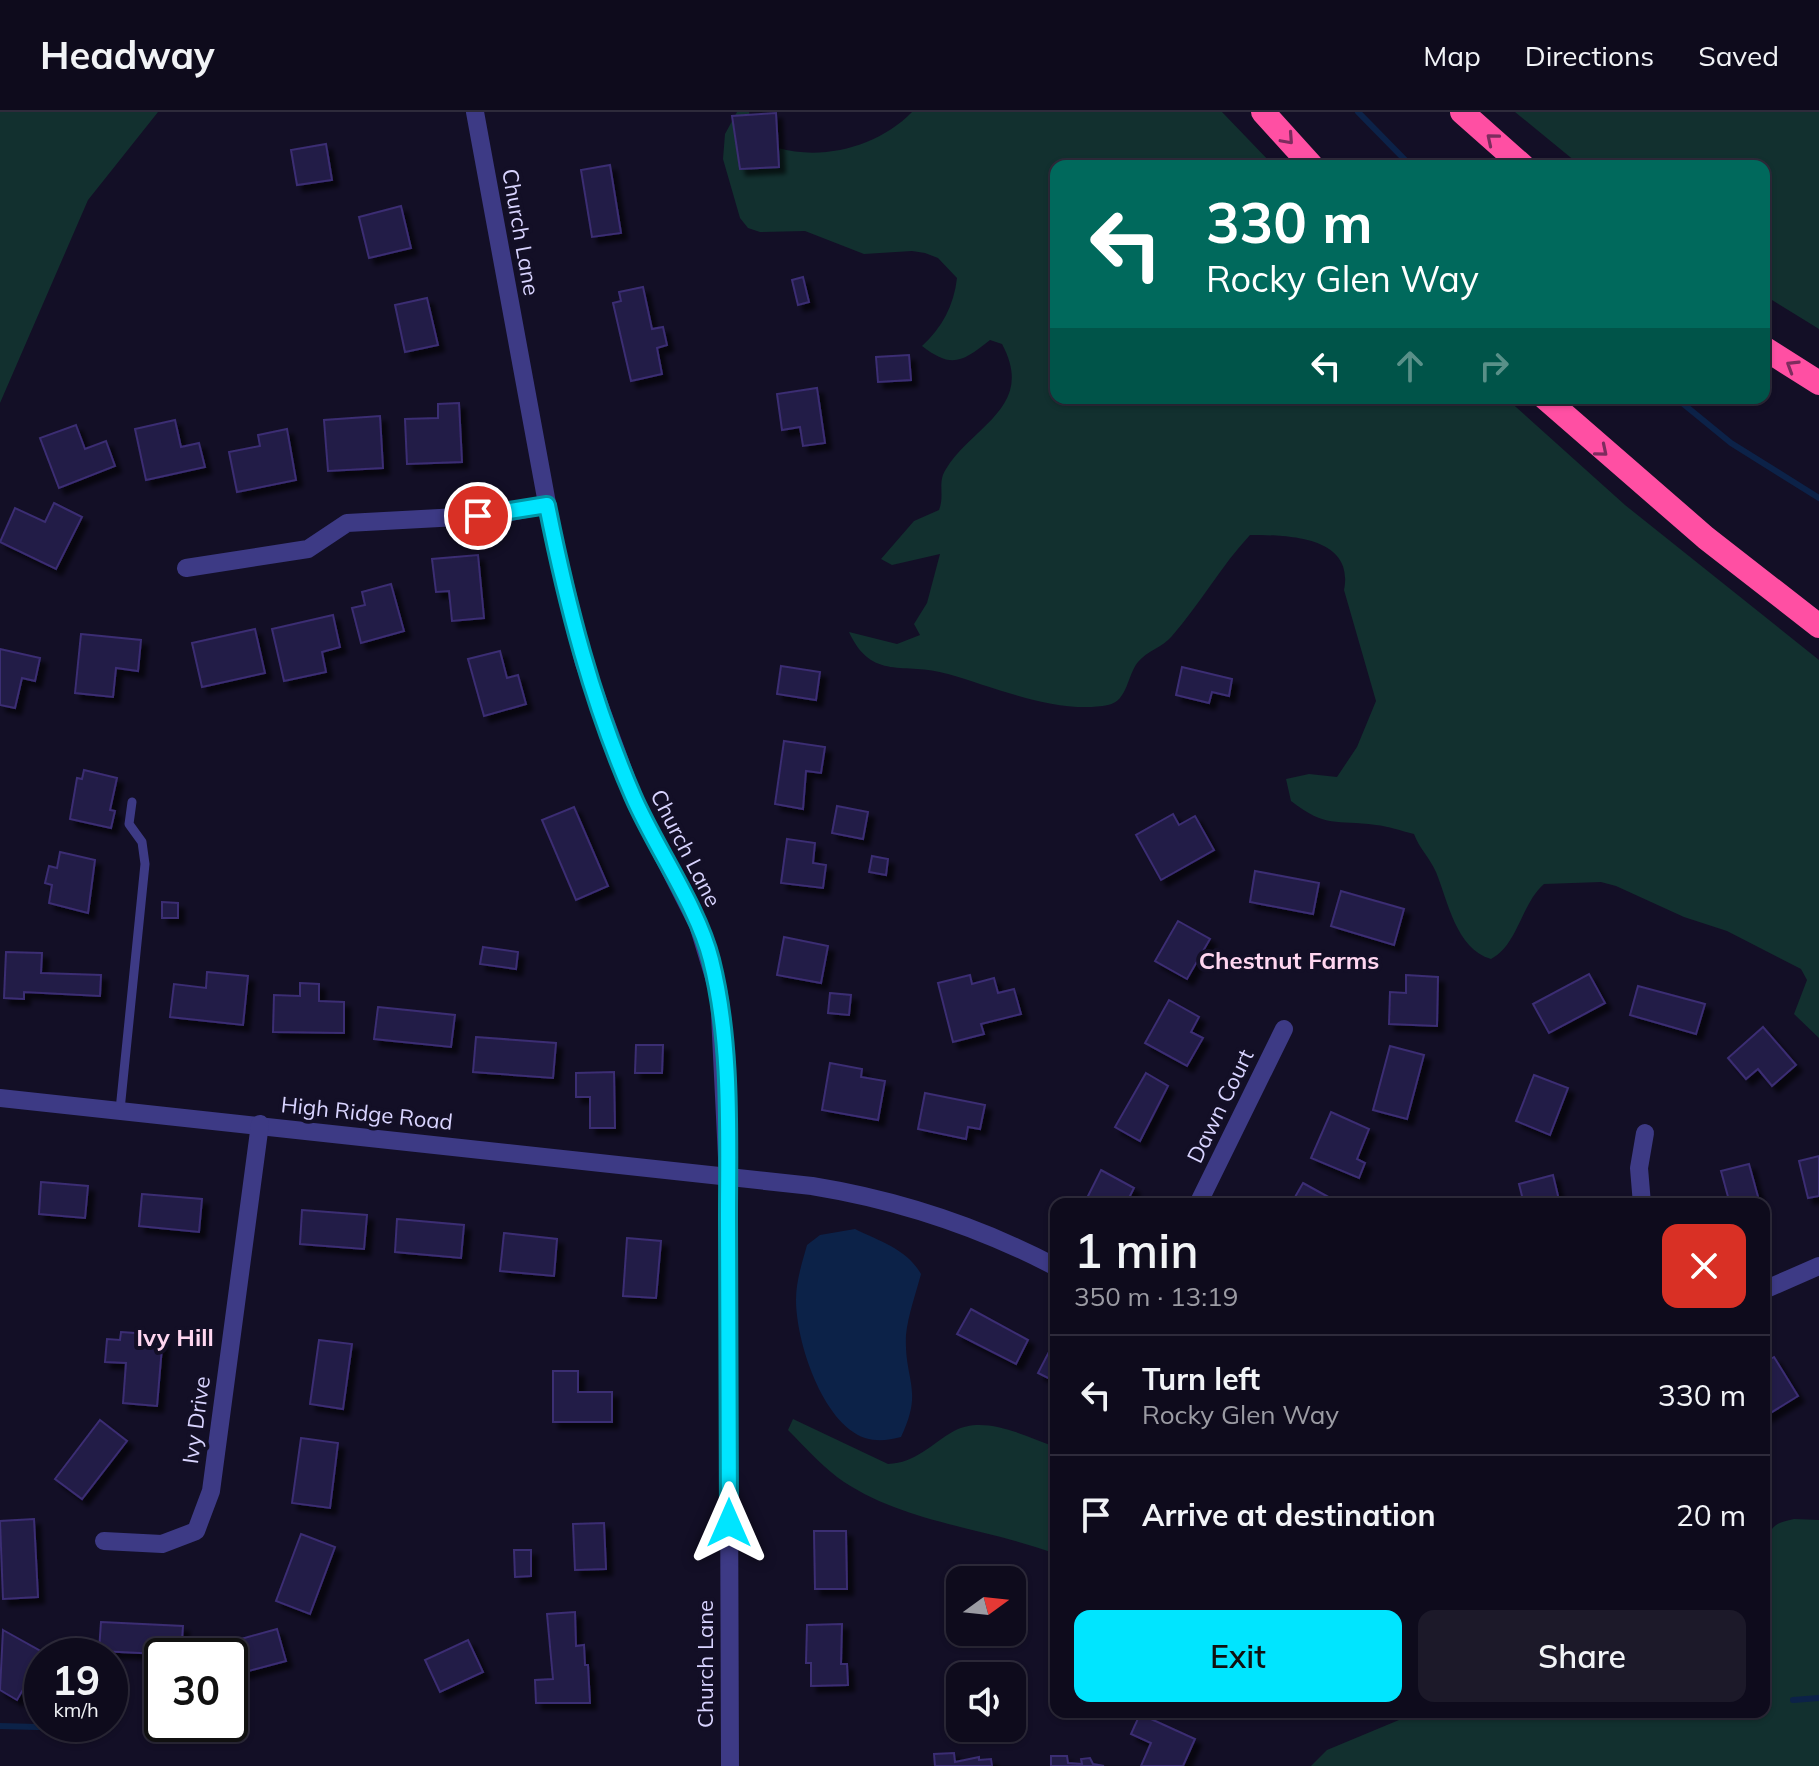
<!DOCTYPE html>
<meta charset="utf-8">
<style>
body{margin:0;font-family:Mulish,sans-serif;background:#1c1929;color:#f1f3f6;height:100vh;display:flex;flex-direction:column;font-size:30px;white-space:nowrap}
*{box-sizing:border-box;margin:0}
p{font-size:26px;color:#9b9ba3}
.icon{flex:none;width:44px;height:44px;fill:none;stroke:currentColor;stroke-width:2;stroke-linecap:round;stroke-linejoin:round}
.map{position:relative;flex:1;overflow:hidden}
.side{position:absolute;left:1050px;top:1086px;width:720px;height:520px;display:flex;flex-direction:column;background:#0e0b1c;border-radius:16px;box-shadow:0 2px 6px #0004,0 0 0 2px #2e2b3b}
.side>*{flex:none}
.top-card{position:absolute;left:1050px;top:48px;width:720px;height:244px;border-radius:16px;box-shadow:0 2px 6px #0004,0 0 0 2px #2e2b3b;background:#00695c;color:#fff;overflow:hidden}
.needle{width:52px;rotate:75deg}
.buttons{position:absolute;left:946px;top:1454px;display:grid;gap:16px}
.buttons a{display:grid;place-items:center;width:80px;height:80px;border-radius:16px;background:#0e0b1c;box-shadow:0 2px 6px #0004,0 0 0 2px #2e2b3b;font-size:40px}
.speed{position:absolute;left:24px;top:1526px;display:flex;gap:16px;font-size:40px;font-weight:700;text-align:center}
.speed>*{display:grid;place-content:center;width:104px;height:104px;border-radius:50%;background:#0e0b1c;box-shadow:0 2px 6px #0004,0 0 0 2px #2e2b3b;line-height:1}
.speed small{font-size:20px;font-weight:400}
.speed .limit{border:4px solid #111;border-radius:12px;background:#fff;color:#111}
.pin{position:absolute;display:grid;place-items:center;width:68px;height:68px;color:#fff;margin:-34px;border:4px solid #fff;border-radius:50%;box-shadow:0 2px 8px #0007}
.me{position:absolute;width:88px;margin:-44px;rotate:0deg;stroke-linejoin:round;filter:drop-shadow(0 0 6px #0008)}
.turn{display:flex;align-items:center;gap:28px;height:168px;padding:0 24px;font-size:36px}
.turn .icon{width:104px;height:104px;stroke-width:2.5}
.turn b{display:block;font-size:56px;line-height:68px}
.lanes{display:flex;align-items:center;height:76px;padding:0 24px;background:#0003;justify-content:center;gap:40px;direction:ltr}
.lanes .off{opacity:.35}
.round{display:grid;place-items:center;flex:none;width:84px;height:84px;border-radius:16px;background:#1c1929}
.headline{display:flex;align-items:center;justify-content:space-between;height:136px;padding:0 24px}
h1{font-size:48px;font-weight:600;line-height:60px}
.button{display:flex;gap:16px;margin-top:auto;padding:16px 24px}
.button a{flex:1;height:92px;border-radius:16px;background:#00e5ff;color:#111;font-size:32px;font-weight:600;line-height:92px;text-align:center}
.button a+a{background:#1c1929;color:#f1f3f6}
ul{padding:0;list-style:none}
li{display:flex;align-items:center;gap:24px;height:120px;padding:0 24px;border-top:2px solid #2e2b3b}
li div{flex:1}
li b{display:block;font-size:30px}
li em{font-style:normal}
header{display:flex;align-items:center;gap:48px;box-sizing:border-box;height:112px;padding:0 40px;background:#0e0b1c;border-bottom:2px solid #2e2b3b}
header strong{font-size:38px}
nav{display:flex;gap:44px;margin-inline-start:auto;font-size:28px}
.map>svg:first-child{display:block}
.green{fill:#12302f}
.water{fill:#0c2248}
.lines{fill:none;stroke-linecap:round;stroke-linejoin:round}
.stream{stroke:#0c2248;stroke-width:6}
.building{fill:#241b47;stroke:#3b2d73;stroke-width:2;filter:url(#shadow)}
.lane{stroke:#3d3a85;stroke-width:9}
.street{stroke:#3d3a85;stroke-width:18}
.highway{stroke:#ff4fa3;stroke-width:24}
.oneway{stroke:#7d2c5e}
.route-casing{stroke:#0095a6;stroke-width:20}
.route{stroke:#00e5ff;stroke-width:14}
.labels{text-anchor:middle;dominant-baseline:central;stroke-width:8;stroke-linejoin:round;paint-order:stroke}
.street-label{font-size:22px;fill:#d9d4ff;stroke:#130f26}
.neighbourhood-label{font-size:24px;font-weight:bold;fill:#ffd6f0;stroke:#130f26}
</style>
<header>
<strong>Headway</strong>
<nav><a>Map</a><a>Directions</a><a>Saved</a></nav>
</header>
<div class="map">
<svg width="1819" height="1654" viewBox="0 0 1819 1654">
<defs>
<filter id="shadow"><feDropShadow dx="6" dy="6" stdDeviation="2" flood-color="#0009"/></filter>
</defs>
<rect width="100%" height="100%" fill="#130f26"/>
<g class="green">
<polygon points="0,0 158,0 88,88 0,291"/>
<path d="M 737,0 L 749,0 C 751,7 752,18 756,24 C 762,31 770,33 778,36 C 824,49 879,34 912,0 L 1222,0 L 1274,54 L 1056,54 L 1056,286 L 1506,286 L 1625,393 L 1819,548 L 1819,926 L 1794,902 L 1807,868 L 1801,857 L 1727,819 L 1684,805 L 1616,774 L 1601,770 L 1544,772 C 1521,792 1518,833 1491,847 C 1456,837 1448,789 1436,760 C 1430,746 1419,736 1414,722 C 1401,719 1388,714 1376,713 C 1335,707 1327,717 1291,689 L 1286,667 L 1309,662 L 1337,665 L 1357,635 L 1376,589 L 1344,478 C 1355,424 1287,423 1250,423 C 1221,454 1200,492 1172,524 C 1163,535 1147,539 1138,550 C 1127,563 1128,589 1108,593 C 1059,603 994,575 948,562 C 904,549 872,570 849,520 L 897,532 L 920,523 L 914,512 L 927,491 L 940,442 L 892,453 L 881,447 L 914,409 L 939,398 C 945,384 937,370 946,357 C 973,313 1036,295 1002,232 L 990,228 C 962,250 952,257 922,234 C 942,216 954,193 957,166 L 938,146 L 925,141 L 912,139 L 864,142 L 805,119 L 760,120 L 748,116 L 740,106 L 723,47 L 725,22 Z"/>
<polygon points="1515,0 1819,0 1819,217 1764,183 1764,54 1581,54"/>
<path d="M 793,1307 L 888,1352 C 916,1351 931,1332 954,1319 C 985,1302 1026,1325 1056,1335 L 1056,1442 C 985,1415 900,1411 837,1365 C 819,1351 804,1334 788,1318 Z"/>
<path d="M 1794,1407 L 1819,1408 L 1819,1654 L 1311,1654 L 1327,1638 L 1399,1608 L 1405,1600 L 1764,1600 C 1764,1567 1756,1439 1772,1417 C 1777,1410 1786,1409 1794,1407 Z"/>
</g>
<path class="water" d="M 855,1117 C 879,1129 907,1137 921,1162 C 916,1181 908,1203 906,1223 C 904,1269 924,1277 901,1325 C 889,1328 878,1330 865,1326 C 822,1311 796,1229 796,1188 C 796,1169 802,1151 807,1133 L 820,1123 Z"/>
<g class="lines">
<g class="stream">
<polyline points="1358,0 1411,54"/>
<polyline points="1676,286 1731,331 1819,386"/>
<polyline points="1793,1588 1819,1586"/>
<polyline points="0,1614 75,1616"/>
</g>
</g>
<g class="building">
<polygon points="776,1 779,55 740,57 732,4"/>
<polygon points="326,32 332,68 297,73 291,38"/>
<polygon points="610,53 621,121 592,125 581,58"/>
<polygon points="401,94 411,136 369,146 359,105"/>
<polygon points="803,165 809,190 798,193 792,168"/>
<polygon points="643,175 652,217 663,215 667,233 657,236 662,262 631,269 613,191 621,189 619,180"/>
<polygon points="427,186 438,233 405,240 395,193"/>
<polygon points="909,243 911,268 878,270 876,245"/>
<polygon points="817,276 825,331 803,334 800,315 782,318 777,282"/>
<polygon points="459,291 462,350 407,352 405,307 438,306 438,292"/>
<polygon points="380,304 383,356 328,359 324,308"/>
<polygon points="175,308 181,335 199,331 205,355 146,368 135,317"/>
<polygon points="76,313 85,337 106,329 115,354 59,376 40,326"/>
<polygon points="287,317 296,368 237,380 229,340 260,334 258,323"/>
<polygon points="54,391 82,405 56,457 0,430 15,396 45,410"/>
<polygon points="478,443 484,506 452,509 449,479 436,480 432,447"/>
<polygon points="391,472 404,519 361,531 352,496 365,493 362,480"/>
<polygon points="333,503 340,535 322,540 326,560 284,569 272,517"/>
<polygon points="255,517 265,561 202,575 192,531"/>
<polygon points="81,522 141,528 138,559 116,556 113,585 75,581"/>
<polygon points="0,537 40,546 35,569 22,566 15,596 0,593"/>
<polygon points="500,539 507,566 518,563 526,592 484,604 468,547"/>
<polygon points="781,554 820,560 816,588 777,582"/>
<polygon points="1182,555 1232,567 1229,584 1212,580 1209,591 1176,583"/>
<polygon points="784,629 825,635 821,661 806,659 803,697 775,692"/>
<polygon points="84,658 117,666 110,698 115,699 111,716 70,707 77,666 82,667"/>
<polygon points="837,694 868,700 863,727 832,721"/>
<polygon points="574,695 608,774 576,788 542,708"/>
<polygon points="1173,702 1179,713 1195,704 1214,738 1161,768 1136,723"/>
<polygon points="787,727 815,731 813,751 826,753 823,776 781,771"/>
<polygon points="60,740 95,748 88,801 49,791 52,773 45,771 49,754 57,756"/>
<polygon points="872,744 888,747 886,763 869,760"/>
<polygon points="1255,759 1319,771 1313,802 1250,790"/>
<polygon points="1341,779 1404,797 1394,833 1331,814"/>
<polygon points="162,790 178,791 178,806 162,806"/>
<polygon points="1178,809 1210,827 1187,867 1155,849"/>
<polygon points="784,825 828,834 821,871 777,863"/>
<polygon points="483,835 518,840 516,857 480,852"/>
<polygon points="6,840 42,841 41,861 101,863 100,884 24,880 24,887 4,886"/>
<polygon points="207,860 248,864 243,913 170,905 174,872 206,876"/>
<polygon points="1589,862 1605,891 1549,921 1533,892"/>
<polygon points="970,863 972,872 994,866 998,881 1014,877 1021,902 981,912 984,922 953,930 938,871"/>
<polygon points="1406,863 1438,865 1437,914 1389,912 1390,880 1406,881"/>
<polygon points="300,871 319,872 319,889 344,890 344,921 273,920 274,883 300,884"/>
<polygon points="1638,874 1705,892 1696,922 1630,903"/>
<polygon points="830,881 851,883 849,903 828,901"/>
<polygon points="1169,888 1199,905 1191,920 1203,926 1187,954 1145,931"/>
<polygon points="378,895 455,903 451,935 374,927"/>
<polygon points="1763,915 1796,953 1772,974 1758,957 1746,967 1728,946"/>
<polygon points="476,925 556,931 553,966 473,960"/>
<polygon points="636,933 663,933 662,961 635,961"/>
<polygon points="1390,934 1424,943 1407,1007 1373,998"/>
<polygon points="830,951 862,957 861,965 885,969 878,1008 822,998"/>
<polygon points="614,960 615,1016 590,1016 590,985 576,985 576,961"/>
<polygon points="1146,961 1168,974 1140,1029 1115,1015"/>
<polygon points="1534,963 1568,976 1550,1023 1516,1009"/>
<polygon points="925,981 985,993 980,1017 968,1015 966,1027 918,1017"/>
<polygon points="1331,1000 1369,1017 1357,1047 1365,1051 1359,1066 1311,1046"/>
<polygon points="1819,1044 1819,1084 1808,1086 1799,1049"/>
<polygon points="1749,1052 1760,1092 1730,1092 1721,1059"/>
<polygon points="1101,1058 1134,1076 1126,1092 1084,1092"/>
<polygon points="1553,1063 1560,1092 1524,1092 1519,1072"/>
<polygon points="41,1070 88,1074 85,1106 39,1102"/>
<polygon points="1303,1071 1341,1092 1291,1092"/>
<polygon points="142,1082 202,1087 199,1120 139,1114"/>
<polygon points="302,1098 367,1103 364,1137 300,1132"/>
<polygon points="397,1107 464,1113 461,1146 395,1140"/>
<polygon points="504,1121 557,1127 554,1164 500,1159"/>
<polygon points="627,1126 661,1129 656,1186 623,1184"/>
<polygon points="971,1197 1028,1228 1016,1252 957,1222"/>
<polygon points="121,1220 163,1223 157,1294 123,1291 126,1251 105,1250 107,1227 120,1228"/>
<polygon points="319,1228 352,1232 343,1297 310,1292"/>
<polygon points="1052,1234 1056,1237 1056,1270 1038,1261"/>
<polygon points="1774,1245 1798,1284 1764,1305 1764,1251"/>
<polygon points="553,1259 578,1259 578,1280 612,1280 612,1310 553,1310"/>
<polygon points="100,1308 127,1329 82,1387 55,1367"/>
<polygon points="301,1326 338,1331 330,1396 292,1391"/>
<polygon points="34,1407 38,1485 3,1487 0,1409"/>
<polygon points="604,1411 606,1457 575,1458 573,1412"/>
<polygon points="814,1419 846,1419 847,1477 815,1477"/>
<polygon points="301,1422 335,1435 310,1502 276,1489"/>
<polygon points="514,1438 531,1438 531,1464 515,1465"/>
<polygon points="575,1500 576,1534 584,1533 585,1553 588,1553 590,1591 536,1591 535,1568 553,1567 547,1502"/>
<polygon points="101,1510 183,1514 181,1543 99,1539"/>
<polygon points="842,1512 841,1552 847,1552 848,1573 811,1574 811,1551 806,1551 807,1513"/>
<polygon points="277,1517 286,1549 230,1564 230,1544 215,1544 212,1535"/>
<polygon points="3,1518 44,1541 17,1588 0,1578"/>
<polygon points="468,1528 483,1560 440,1580 425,1548"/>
<polygon points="1140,1602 1195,1627 1183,1654 1141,1654 1151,1631 1131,1622"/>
<polygon points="954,1641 955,1650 979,1645 979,1648 991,1647 992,1654 935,1654 934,1642"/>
<polygon points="1051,1644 1067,1644 1068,1651 1082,1652 1081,1647 1090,1646 1093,1652 1104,1654 1051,1654"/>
</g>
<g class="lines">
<polyline class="lane" points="120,998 145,752 142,730 129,712 132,690"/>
<g class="street">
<polyline points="475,0 553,424 584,551 633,685 698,813 719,882 728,1066 730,1654"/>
<polyline points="186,456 308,437 347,411 495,403 547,393"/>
<path d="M 0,986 L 812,1074 C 898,1088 978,1114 1056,1155"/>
<polyline points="1198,1092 1284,917"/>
<polyline points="1642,1092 1639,1056 1645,1021"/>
<polyline points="1764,1178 1819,1154"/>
<polyline points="104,1429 162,1432 196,1419 211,1379 260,1012"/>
</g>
<g class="highway">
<polyline points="1263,0 1312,54"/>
<polyline points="1462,0 1523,54"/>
<polyline points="1764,236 1819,271"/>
<polyline points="1545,286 1706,426 1819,514"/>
</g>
</g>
<defs><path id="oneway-chevron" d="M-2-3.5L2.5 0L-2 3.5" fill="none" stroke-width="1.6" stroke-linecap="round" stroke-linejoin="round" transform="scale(2)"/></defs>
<g class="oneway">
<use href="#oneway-chevron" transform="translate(1288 27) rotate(48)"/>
<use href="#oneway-chevron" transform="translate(1492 27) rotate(-140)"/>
<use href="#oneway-chevron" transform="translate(1792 254) rotate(-148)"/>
<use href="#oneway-chevron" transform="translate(1602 339) rotate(40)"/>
</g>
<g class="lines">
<defs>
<path id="route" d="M 478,404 L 547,393 C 567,493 592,590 633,684 C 655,735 698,795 711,848 C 732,931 728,1022 728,1107 C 728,1208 729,1309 729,1411"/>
</defs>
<use href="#route" class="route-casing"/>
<use href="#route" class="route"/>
</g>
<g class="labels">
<g class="street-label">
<text transform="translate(521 120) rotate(80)">Church Lane</text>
<text transform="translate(686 736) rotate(63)">Church Lane</text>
<text transform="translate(1220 994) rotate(-64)">Dawn Court</text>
<text transform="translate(367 1001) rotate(6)">High Ridge Road</text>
<text transform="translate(196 1308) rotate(-82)">Ivy Drive</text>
<text transform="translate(705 1552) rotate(-90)">Church Lane</text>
</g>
<g class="neighbourhood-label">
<text x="1289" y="848">Chestnut Farms</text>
<text x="175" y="1225">Ivy Hill</text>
</g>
</g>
</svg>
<div class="buttons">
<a><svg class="needle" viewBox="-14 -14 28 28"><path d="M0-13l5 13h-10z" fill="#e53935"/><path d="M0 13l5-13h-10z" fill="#9b9ba3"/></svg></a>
<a><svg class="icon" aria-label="sound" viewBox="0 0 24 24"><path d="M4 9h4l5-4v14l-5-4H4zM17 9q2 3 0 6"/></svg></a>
</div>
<div class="speed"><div>19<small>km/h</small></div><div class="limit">30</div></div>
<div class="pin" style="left:478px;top:404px;background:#d93025"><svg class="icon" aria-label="arrive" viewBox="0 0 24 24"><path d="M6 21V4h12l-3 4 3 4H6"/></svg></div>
<svg class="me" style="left:729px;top:1411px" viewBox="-20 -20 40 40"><path d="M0-17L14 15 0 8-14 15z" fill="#00e5ff" stroke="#fff" stroke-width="4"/></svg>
<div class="top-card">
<div class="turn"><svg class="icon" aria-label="left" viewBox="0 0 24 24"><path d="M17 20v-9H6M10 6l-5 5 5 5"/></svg><div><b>330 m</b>Rocky Glen Way</div></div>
<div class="lanes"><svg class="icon" aria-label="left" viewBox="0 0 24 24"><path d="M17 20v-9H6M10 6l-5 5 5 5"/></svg><svg class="icon off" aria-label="ahead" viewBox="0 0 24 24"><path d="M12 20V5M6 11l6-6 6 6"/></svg><svg class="icon off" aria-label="right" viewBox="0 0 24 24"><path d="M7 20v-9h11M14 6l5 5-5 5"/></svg></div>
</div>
<section class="side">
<div class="headline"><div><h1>1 min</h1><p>350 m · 13:19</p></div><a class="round" style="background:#d93025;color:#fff"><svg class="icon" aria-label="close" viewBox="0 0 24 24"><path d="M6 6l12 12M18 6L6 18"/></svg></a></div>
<ul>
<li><svg class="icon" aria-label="left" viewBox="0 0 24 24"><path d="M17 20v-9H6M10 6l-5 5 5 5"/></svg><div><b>Turn left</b><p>Rocky Glen Way</p></div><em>330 m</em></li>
<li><svg class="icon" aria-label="arrive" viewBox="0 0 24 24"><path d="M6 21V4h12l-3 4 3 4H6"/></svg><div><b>Arrive at destination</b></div><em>20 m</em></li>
</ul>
<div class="button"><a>Exit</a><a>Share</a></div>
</section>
</div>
